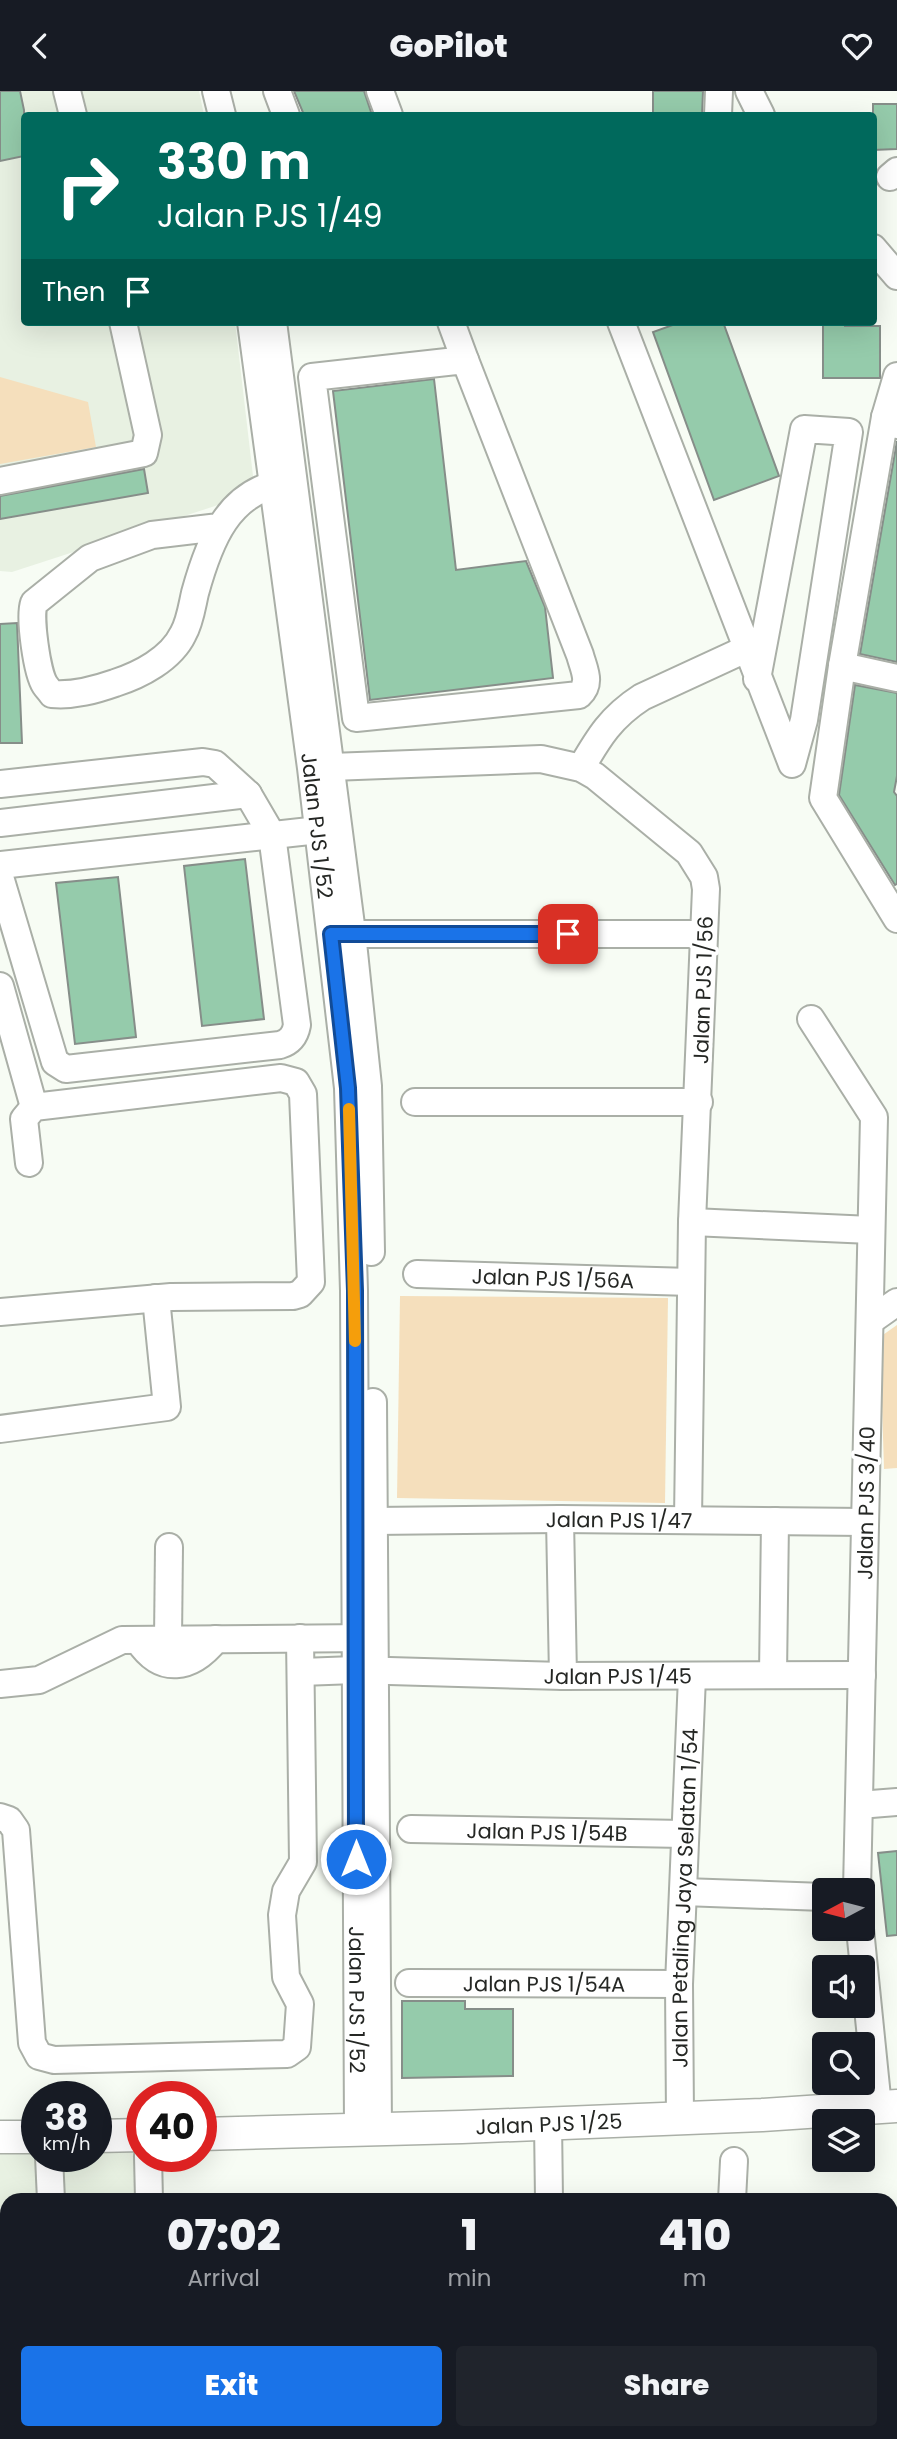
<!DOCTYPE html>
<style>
body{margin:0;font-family:Poppins,sans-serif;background:#20242c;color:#f1f3f6;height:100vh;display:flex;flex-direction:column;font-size:26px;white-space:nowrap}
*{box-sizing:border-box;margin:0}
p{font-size:23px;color:#9ea1a6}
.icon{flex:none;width:38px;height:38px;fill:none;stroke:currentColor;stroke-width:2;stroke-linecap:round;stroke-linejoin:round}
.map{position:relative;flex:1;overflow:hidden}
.sheet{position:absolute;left:0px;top:2102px;width:898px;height:247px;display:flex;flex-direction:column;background:#171b24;border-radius:21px 21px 0 0;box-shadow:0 7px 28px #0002}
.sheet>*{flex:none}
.hud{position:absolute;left:21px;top:21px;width:856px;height:214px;border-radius:7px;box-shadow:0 7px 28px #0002;background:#00695c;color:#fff;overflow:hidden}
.needle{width:46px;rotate:263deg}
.fabs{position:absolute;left:812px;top:1787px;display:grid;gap:14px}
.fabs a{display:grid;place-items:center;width:63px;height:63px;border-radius:7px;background:#171b24;box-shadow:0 7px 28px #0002;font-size:35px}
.speed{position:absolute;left:21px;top:1990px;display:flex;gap:14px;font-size:35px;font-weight:700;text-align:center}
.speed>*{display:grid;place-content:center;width:91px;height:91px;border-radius:50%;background:#171b24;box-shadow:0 7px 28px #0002;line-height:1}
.speed small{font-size:18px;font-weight:400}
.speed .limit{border:10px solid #d22;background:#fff;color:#111}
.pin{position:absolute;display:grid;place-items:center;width:60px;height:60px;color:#fff;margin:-30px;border-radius:14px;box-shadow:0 4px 10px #0006}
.me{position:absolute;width:77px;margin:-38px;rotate:0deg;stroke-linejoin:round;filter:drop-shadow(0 0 5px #0008)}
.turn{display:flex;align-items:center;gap:24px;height:147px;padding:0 21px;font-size:32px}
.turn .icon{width:91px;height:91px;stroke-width:2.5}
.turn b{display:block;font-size:49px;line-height:60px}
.then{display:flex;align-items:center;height:66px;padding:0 21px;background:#0003;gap:14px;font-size:26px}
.eta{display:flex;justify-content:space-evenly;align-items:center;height:119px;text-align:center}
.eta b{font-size:42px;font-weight:800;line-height:49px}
.primary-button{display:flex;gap:14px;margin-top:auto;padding:14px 21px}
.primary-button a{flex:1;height:80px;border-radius:7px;background:#1a73e8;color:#fff;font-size:28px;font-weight:800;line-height:80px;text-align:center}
.primary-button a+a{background:#20242c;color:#f1f3f6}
header{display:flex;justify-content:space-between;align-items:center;height:91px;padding:0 21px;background:#171b24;font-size:32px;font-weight:800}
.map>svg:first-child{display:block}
.built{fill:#e8f1e2}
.green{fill:#f5dfbc}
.building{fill:#95cbab;stroke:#868e89;stroke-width:2}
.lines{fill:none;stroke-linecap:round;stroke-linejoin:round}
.minor-casing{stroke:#aaafa7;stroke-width:30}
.major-casing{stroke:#aaafa7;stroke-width:35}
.path{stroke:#b8bcb5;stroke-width:3.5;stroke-dasharray:3.5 3.5;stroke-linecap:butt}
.minor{stroke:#fff;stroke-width:26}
.major{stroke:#fff;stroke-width:32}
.route-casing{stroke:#114b97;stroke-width:18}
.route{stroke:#1a73e8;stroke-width:12}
.slow{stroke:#f59e0b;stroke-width:12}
.labels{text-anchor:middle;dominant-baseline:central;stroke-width:7;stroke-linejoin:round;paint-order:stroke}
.street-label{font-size:21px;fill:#252724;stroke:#fff}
</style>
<header><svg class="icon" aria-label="back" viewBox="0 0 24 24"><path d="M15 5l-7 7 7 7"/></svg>GoPilot<svg class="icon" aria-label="heart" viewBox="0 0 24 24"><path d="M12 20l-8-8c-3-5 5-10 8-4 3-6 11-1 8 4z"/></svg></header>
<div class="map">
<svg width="897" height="2348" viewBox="0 0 897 2348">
<rect width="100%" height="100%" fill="#f7fcf4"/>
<g class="built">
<polygon points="0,0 199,0 204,24 24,24 24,231 235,231 255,402 12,481 0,480"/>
<polygon points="137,2056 138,2109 7,2109 7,2331 0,2331 0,2058 37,2057 37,2065 96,2065 96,2057"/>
</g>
<g class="green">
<polygon points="0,286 88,311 96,356 0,373"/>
<polygon points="400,1205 668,1207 665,1412 397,1407"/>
<polygon points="897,1234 897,1377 884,1378 880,1246"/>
</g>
<g class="building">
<polygon points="0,0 20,0 24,19 24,65 0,70"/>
<polygon points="294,0 364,0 372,24 304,24"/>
<polygon points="653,0 703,0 702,24 653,24"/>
<polygon points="873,13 897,13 897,58 873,59"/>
<polygon points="681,231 723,231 779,385 714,409 653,241"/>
<polygon points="823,231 845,231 845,235 880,235 880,287 823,287"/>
<polygon points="434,288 456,479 526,470 545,516 553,587 370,609 333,300"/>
<polygon points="897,350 897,571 860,563"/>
<polygon points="144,378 148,402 0,428 0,405"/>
<polygon points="17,532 22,652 0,652 0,533"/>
<polygon points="855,594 897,602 897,685 894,701 897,705 897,793 895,794 839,704"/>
<polygon points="245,768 264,928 202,935 184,775"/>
<polygon points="118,786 136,946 75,953 56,792"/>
<polygon points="897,1760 897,1844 887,1845 878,1762"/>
<polygon points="402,1910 465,1910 465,1918 513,1918 513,1985 402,1987"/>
</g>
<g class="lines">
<defs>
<g id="minor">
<polyline points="67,0 73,24"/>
<polyline points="216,0 222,24"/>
<polyline points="277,0 286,24"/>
<polyline points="380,0 389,24"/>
<polyline points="749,0 761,24"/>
<polyline points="718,24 719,0"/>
<polyline points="890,86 897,80"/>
<polyline points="873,157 897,185"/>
<path id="s1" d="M 251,231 L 311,677 L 348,997 L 354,1200 L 358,2038"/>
<polyline points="273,231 352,842 368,995 371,1161"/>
<polyline points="451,231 465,269"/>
<polyline points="621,231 792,673 804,629 849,341 804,338 757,588"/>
<path d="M 465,269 L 580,564 C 584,579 592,592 579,604 L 356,627 L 312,286 Z"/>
<polyline points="885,326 897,285"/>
<polyline points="897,334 885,326 842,575 823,707 897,828"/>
<polyline points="0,390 144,362 148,344 123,231"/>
<path d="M 219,436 L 152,444 L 90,467 L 34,512 C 29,526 37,582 45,594 C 47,597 50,600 52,603 C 74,605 95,599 115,592 C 140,584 171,568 183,543 C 190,531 192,515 195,502 C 209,451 228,399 287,391"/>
<polyline points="842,575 897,587"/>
<polyline points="331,676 541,668 581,677 595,685 689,762 704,786 706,798 692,1131 688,1429"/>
<path d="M 581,677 C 599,646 611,626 642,606 L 746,558"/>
<path d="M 0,693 L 203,671 L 215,673 L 248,703 L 272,744 L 297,934 C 295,945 290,951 280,954 L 66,978 L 55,971 L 0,786"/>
<polyline points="0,732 248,703"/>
<polyline points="0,774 337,737"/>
<polyline points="334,843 703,843"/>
<polyline points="0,895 34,1016"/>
<polyline points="811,928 874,1026 857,1799"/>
<polyline points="415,1011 699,1011"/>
<polyline points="692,1131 871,1139"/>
<path id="s2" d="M 417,1183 L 691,1191"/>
<polyline points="0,1221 171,1206 293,1205 300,1203 311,1191 303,1003 296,991 281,987 34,1016 24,1028 29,1072"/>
<polyline points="870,1230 897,1211"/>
<polyline points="373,1311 378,2038"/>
<polyline points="0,1338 167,1316 156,1207"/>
<polyline points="560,1428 563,1585"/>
<path id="s3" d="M 374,1430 L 560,1428 L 865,1431"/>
<polyline points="168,1548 169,1456"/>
<path d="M 138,1549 C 161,1584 191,1579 216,1548"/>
<path id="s4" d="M 301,1581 L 355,1579 L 563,1585 L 862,1584"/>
<polyline points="773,1584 775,1430"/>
<polyline points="0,1593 39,1589 122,1549 370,1547"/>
<polyline points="859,1714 897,1711"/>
<polyline points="0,1726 9,1729 16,1739 32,1952 39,1965 54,1969 287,1963 297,1956 300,1913 286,1886 282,1824 286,1800 303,1771 300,1547"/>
<path id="s5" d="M 411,1738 L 684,1743"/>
<polyline points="683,1801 824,1806"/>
<polyline points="860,1838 878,2016"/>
<path id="s6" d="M 409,1892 L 679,1893"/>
<path id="s7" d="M 680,2027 L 679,1893 L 692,1586"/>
<polyline points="548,2031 549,2109"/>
<polyline points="49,2065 51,2109"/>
<polyline points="148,2065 149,2109"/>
<polyline points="732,2109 734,2070"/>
<polyline points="891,2311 897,2310"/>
<polyline points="0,2339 7,2339"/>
<polyline points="399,2342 399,2348"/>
</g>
<g id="major">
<path id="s8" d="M 201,2043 L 462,2036 L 762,2024 L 897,2015"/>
<polyline points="96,2045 142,2044"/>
<polyline points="0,2046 37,2046"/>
</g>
</defs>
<use href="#minor" class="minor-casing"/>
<use href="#major" class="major-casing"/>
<polyline class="path" points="75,2342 77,2348"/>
<use href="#minor" class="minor"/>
<use href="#major" class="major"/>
</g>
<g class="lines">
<defs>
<polyline id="route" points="356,1768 355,1200 348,997 331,843 568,843"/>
</defs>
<use href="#route" class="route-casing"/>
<use href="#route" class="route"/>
<polyline class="slow" points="349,1018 355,1250"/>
</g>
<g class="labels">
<g class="street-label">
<text stroke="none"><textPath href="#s1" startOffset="508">Jalan PJS 1/52</textPath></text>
<text transform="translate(703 899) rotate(-88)">Jalan PJS 1/56</text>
<text stroke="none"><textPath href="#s2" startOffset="136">Jalan PJS 1/56A</textPath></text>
<text transform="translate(866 1412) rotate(-89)">Jalan PJS 3/40</text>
<text stroke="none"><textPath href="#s3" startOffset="245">Jalan PJS 1/47</textPath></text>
<text stroke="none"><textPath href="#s4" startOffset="317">Jalan PJS 1/45</textPath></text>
<text stroke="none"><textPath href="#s5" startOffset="136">Jalan PJS 1/54B</textPath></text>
<text stroke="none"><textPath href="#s7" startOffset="220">Jalan Petaling Jaya Selatan 1/54</textPath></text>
<text stroke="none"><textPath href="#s6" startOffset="135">Jalan PJS 1/54A</textPath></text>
<text stroke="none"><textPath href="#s1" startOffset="1684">Jalan PJS 1/52</textPath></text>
<text stroke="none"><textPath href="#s8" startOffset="348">Jalan PJS 1/25</textPath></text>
</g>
</g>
</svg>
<div class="fabs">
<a><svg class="needle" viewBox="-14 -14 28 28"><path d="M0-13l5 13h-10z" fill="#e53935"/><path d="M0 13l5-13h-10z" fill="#9ea1a6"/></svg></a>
<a><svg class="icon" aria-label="sound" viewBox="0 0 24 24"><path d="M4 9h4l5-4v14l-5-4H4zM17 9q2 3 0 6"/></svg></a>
<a><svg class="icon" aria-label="search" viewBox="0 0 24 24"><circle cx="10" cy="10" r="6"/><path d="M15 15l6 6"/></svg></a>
<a><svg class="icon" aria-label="layers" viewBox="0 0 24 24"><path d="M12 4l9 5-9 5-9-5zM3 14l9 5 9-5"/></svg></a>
</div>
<div class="speed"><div>38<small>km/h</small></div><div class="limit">40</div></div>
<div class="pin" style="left:568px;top:843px;background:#d93025"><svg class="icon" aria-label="arrive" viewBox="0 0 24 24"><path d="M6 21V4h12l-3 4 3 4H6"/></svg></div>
<svg class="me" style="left:356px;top:1768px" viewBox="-20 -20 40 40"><circle r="17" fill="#1a73e8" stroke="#fff" stroke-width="3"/><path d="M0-11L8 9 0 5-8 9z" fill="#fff"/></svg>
<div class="hud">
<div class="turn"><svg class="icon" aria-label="right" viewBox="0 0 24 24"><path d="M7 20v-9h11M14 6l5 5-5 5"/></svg><div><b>330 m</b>Jalan PJS 1/49</div></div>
<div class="then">Then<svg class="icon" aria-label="arrive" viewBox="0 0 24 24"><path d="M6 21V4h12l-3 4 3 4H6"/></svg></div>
</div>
<section class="sheet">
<div class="eta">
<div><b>07:02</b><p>Arrival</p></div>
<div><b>1</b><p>min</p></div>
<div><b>410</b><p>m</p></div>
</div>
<div class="primary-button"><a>Exit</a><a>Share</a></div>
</section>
</div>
